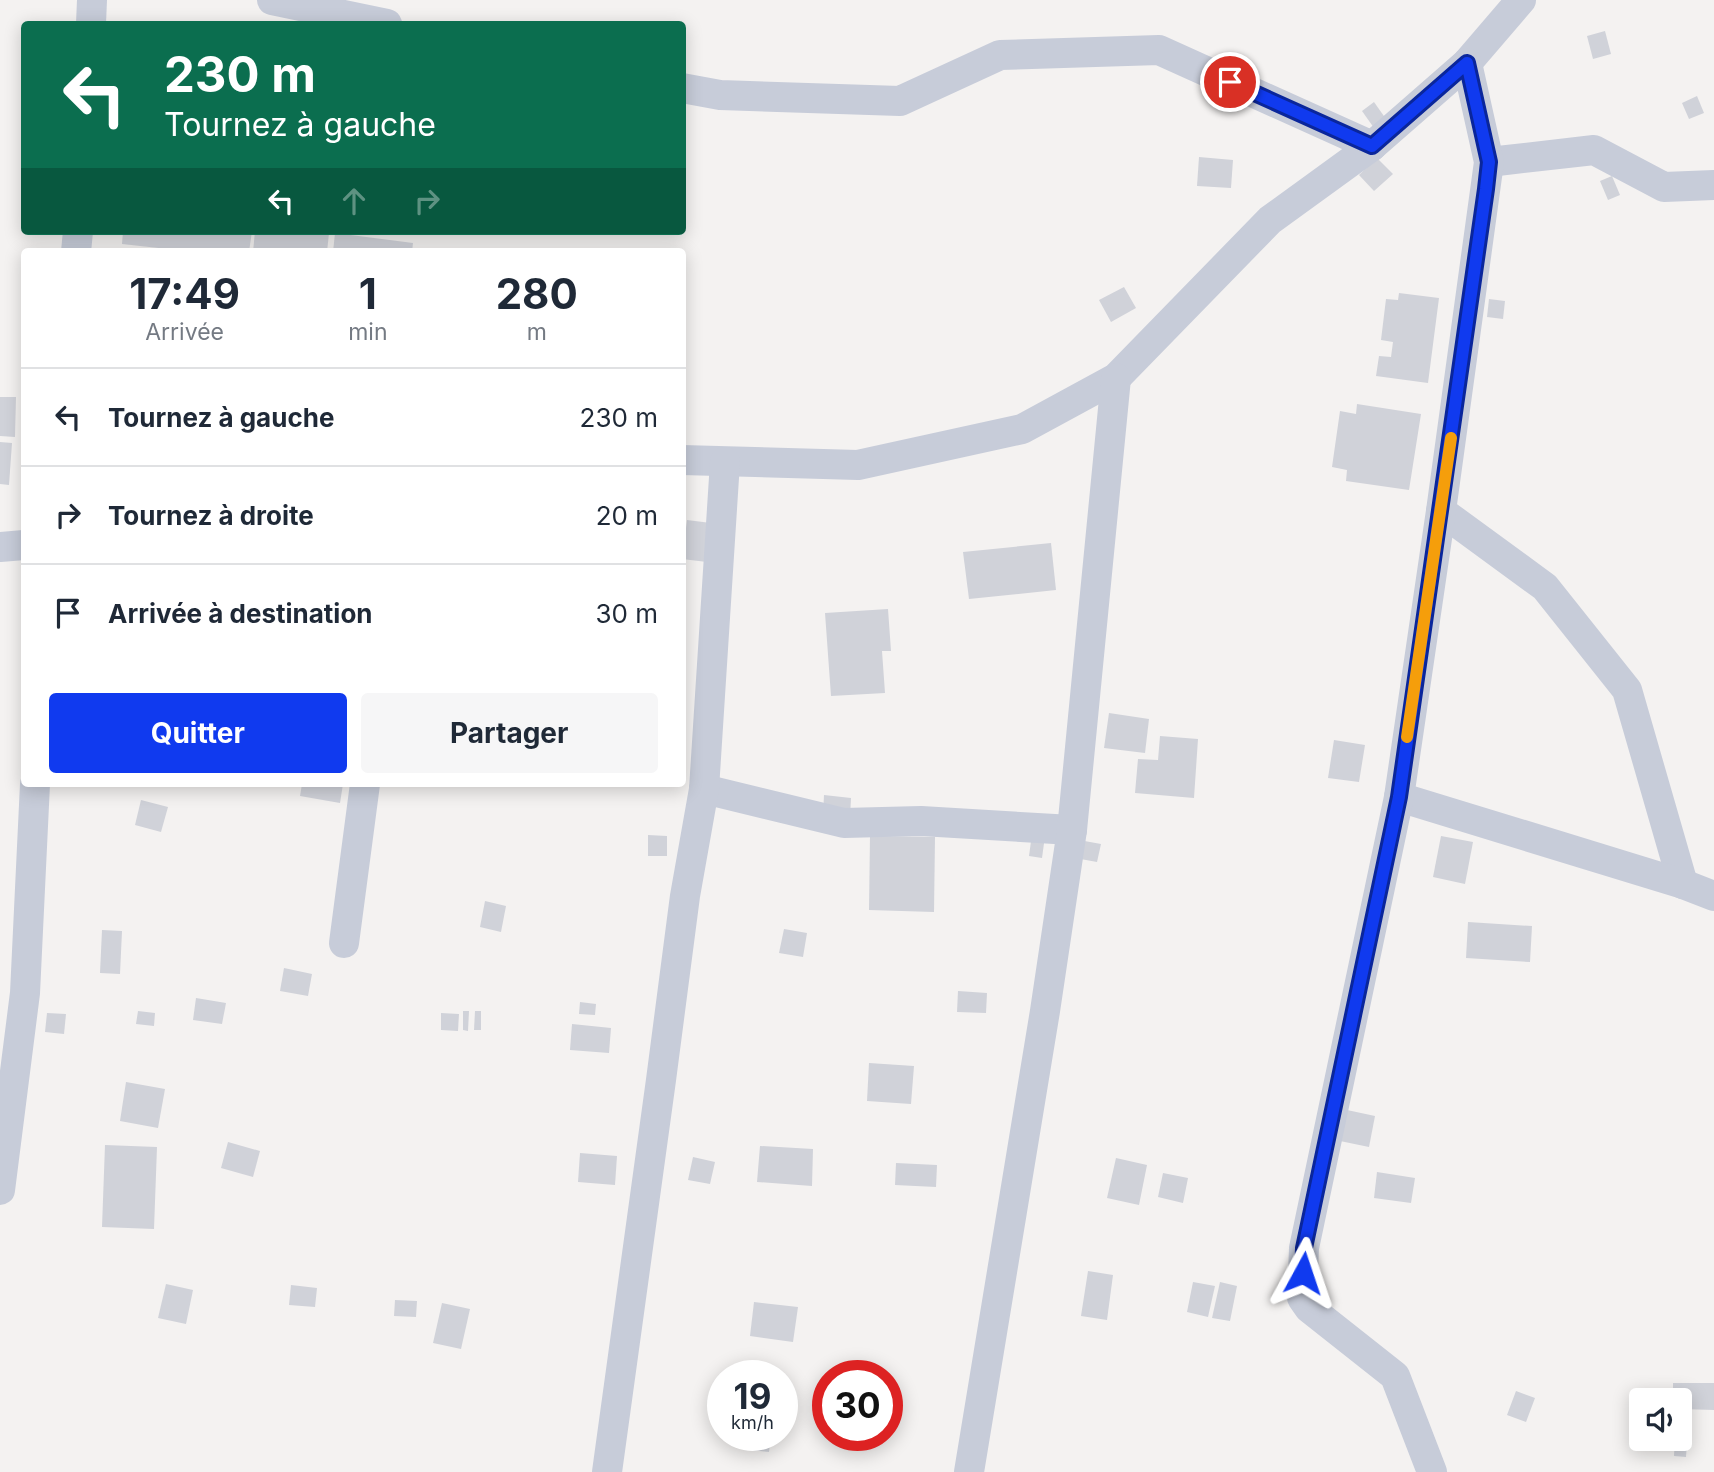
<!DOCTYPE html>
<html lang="fr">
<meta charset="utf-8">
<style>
body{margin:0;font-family:Inter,sans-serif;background:#f6f6f7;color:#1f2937;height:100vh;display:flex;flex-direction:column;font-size:26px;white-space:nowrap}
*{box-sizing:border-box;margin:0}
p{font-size:23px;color:#747a83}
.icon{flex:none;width:38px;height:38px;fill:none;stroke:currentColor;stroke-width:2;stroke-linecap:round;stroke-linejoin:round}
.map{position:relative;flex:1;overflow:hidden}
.sheet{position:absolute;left:21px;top:248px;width:665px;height:539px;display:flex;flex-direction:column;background:#fff;border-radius:7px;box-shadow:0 4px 18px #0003}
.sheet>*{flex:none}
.top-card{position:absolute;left:21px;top:21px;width:665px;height:214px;border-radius:7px;box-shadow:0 4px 18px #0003;background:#0b6e4f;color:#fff;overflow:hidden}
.tools{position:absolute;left:1629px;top:1388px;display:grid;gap:14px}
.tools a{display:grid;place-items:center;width:63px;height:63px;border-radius:7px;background:#fff;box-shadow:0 4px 18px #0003;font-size:35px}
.speed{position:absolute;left:707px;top:1360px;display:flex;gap:14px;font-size:35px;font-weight:700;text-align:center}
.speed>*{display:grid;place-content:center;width:91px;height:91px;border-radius:50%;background:#fff;box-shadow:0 4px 18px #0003;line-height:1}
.speed small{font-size:18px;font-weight:400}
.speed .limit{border:10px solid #d22;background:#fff;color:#111}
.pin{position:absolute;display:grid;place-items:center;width:60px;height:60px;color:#fff;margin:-30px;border:4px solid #fff;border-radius:50%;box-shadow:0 2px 7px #0007}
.me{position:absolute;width:77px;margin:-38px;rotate:5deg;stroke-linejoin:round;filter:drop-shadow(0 0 5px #0008)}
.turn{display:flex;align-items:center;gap:24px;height:147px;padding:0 28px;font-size:32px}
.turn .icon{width:91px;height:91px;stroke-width:2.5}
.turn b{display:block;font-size:49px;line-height:60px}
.lanes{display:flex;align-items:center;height:66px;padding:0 28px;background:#0003;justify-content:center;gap:35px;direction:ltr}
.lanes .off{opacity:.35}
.eta{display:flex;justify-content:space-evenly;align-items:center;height:119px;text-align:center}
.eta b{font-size:42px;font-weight:700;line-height:49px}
.action{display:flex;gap:14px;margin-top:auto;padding:14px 28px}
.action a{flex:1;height:80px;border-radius:7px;background:#103aef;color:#fff;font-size:28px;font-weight:700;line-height:80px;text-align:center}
.action a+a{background:#f6f6f7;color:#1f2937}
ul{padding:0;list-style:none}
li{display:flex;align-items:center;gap:21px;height:98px;padding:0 28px;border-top:2px solid #e0e1e3}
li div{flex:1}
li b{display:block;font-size:26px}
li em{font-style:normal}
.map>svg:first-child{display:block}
.building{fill:#d0d2d9}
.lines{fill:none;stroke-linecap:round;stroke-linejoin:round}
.street{stroke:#c7ccd9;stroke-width:30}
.route-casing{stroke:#0a269b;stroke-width:18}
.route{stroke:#103aef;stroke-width:12}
.slow{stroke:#f59e0b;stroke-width:12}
</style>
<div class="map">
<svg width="1714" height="1472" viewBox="0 0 1714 1472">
<rect width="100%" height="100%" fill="#f4f2f1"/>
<g class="building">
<polygon points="1605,31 1611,54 1593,59 1587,36"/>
<polygon points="1697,96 1704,113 1689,119 1682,103"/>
<polygon points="1374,102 1386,119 1374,128 1362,111"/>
<polygon points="1199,157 1233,160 1231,188 1197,186"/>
<polygon points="1377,158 1393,174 1374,191 1359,175"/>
<polygon points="1612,176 1620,195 1608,200 1600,181"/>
<polygon points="123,231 252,231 249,252 195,252 122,244"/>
<polygon points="255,231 309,231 329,233 327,252 253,252"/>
<polygon points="335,233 413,243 412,252 333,252"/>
<polygon points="1124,287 1136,308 1111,322 1099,300"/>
<polygon points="1399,293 1439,298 1428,383 1376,376 1379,356 1391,357 1393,342 1381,340 1386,299 1398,300"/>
<polygon points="1489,299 1505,301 1503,319 1487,317"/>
<polygon points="0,397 16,397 15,437 0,436"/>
<polygon points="1357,404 1421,414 1409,490 1346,481 1347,470 1332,467 1340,411 1356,414"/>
<polygon points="0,442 12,443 9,485 0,484"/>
<polygon points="687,520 711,523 707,562 682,559"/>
<polygon points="1051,543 1056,590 969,599 963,552"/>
<polygon points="888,609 891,651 882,651 885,693 831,696 825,613"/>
<polygon points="1109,713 1149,719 1145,753 1104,748"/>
<polygon points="1160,736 1198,739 1194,798 1135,793 1138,759 1158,760"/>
<polygon points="1334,740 1365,745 1359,782 1328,778"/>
<polygon points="302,784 343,784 340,803 300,796"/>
<polygon points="824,795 851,798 850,818 823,816"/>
<polygon points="141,800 168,807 161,832 135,825"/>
<polygon points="1032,834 1045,836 1042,858 1029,856"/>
<polygon points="648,835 667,836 667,856 648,856"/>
<polygon points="870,836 935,837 934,912 869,910"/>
<polygon points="1441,836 1473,842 1465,884 1433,877"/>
<polygon points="1079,840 1101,844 1097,862 1075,858"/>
<polygon points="485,901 506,906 501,932 480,927"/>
<polygon points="1468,922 1532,926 1530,962 1466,958"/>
<polygon points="784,929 807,933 803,957 779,953"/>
<polygon points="102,930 122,931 120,974 100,973"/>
<polygon points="284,968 312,974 308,996 280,991"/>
<polygon points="958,991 987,993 986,1013 957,1012"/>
<polygon points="196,998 226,1003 222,1024 193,1020"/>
<polygon points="580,1002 596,1004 595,1015 579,1014"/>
<polygon points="138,1011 155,1013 154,1026 136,1024"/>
<polygon points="463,1011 469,1011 468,1031 463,1030"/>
<polygon points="475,1011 481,1011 481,1030 474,1030"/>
<polygon points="47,1013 66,1014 64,1034 45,1032"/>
<polygon points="441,1013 459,1014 458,1031 441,1030"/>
<polygon points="572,1024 611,1028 609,1053 570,1050"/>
<polygon points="869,1063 914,1066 911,1104 867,1101"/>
<polygon points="126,1082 165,1089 158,1128 120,1121"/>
<polygon points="1347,1110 1375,1116 1369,1147 1340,1141"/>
<polygon points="228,1142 260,1151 253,1177 221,1168"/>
<polygon points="105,1145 157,1147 154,1229 102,1227"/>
<polygon points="760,1146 813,1149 812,1186 757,1182"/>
<polygon points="580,1153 617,1156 615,1185 578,1182"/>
<polygon points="693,1157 715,1162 710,1184 688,1180"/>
<polygon points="1116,1158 1147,1165 1139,1205 1107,1198"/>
<polygon points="896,1163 937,1165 936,1187 895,1185"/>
<polygon points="1377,1172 1415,1178 1411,1203 1374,1198"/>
<polygon points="1163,1173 1188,1178 1183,1203 1158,1197"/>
<polygon points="1088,1271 1113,1275 1107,1320 1081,1316"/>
<polygon points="1193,1282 1215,1286 1208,1317 1187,1312"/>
<polygon points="1220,1282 1237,1286 1230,1321 1212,1318"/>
<polygon points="166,1284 193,1290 186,1324 158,1318"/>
<polygon points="291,1285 317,1288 315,1307 289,1305"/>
<polygon points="395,1300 417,1301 416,1317 394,1316"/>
<polygon points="754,1302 798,1307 793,1342 750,1336"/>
<polygon points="442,1303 470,1309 461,1349 433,1343"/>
<polygon points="1673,1383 1714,1383 1714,1410 1680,1409 1680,1400 1673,1400"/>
<polygon points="1516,1391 1535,1398 1526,1422 1507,1415"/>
<polygon points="1680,1428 1688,1428 1686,1457 1674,1456 1675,1438 1680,1438"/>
<polygon points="746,1435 771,1435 769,1452 744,1449"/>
</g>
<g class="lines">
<g class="street">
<polyline points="272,0 387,24"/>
<polyline points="91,24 92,0"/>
<polyline points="682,88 720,95 900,101 1000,55 1159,50 1372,146"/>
<polyline points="1489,162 1594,150 1664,187 1714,185"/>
<polyline points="76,252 78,231"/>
<polyline points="682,460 858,465 1022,429 1116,378 1270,220 1372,146 1467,63 1521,0"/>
<polyline points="1441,511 1545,587 1627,690 1683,884"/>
<polyline points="0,547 24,545"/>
<polyline points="704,789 844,823 921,821 1072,830"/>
<polyline points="1399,797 1683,884 1714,896"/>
<polyline points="344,943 365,784"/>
<polyline points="0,1190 25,993 35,784"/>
<polyline points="607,1472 661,1080 685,896 704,789 725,462"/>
<polyline points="969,1472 1045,1011 1072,830 1116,378"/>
<polyline points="1432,1472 1395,1376 1309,1308 1302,1298 1304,1248 1399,797 1441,511 1489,162 1467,63"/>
</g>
</g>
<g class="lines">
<defs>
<polyline id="route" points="1230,82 1372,146 1467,63 1489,162 1486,189 1399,797 1304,1248 1303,1273"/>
</defs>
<use href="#route" class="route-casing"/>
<use href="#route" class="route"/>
<polyline class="slow" points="1407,737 1451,438"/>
</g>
</svg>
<div class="tools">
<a><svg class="icon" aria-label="sound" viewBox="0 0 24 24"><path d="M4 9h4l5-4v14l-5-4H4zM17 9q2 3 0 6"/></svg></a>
</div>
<div class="speed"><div>19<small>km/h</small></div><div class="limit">30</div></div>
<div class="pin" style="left:1230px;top:82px;background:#d93025"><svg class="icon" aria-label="arrive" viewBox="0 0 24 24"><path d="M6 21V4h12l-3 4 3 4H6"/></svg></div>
<svg class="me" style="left:1303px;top:1273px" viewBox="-20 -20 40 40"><path d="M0-17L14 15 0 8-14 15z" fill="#103aef" stroke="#fff" stroke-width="4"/></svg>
<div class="top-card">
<div class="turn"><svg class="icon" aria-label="left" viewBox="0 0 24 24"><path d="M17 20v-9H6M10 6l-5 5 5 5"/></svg><div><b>230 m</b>Tournez à gauche</div></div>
<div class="lanes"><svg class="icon" aria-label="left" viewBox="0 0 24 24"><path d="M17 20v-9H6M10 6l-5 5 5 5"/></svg><svg class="icon off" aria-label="ahead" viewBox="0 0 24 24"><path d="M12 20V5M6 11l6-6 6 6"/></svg><svg class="icon off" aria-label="right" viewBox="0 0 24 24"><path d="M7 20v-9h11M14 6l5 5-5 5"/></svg></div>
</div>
<section class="sheet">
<div class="eta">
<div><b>17:49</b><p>Arrivée</p></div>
<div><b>1</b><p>min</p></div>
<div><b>280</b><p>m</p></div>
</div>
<ul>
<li><svg class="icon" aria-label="left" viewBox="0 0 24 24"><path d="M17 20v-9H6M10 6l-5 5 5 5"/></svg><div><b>Tournez à gauche</b></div><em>230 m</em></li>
<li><svg class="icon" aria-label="right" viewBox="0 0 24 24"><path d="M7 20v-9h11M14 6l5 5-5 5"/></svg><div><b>Tournez à droite</b></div><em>20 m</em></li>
<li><svg class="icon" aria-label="arrive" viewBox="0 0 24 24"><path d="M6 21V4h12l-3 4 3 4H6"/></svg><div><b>Arrivée à destination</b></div><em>30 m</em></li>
</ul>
<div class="action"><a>Quitter</a><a>Partager</a></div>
</section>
</div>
